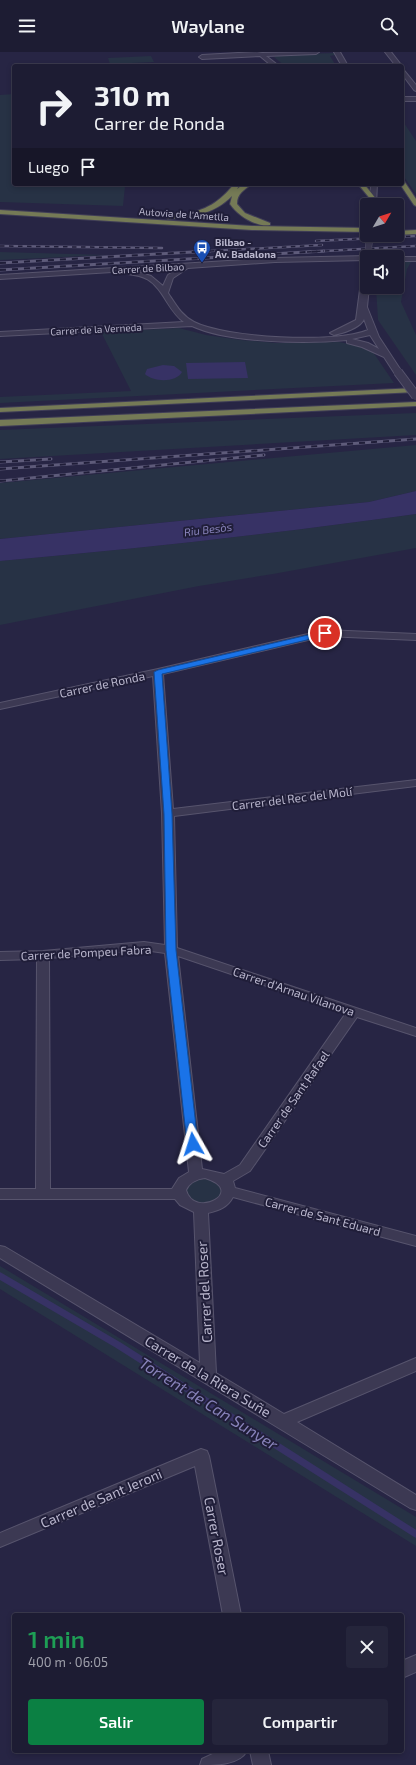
<!DOCTYPE html>
<html lang="es">
<meta charset="utf-8">
<style>
body{margin:0;font-family:"Exo 2",sans-serif;background:#25253b;color:#f1f3f6;height:100vh;display:flex;flex-direction:column;font-size:15px;white-space:nowrap}
*{box-sizing:border-box;margin:0}
p{font-size:13px;color:#a0a1ac}
.icon{flex:none;width:22px;height:22px;fill:none;stroke:currentColor;stroke-width:2;stroke-linecap:round;stroke-linejoin:round}
.map{position:relative;flex:1;overflow:hidden}
.sheet{position:absolute;left:12px;top:1561px;width:392px;height:140px;display:flex;flex-direction:column;background:#1d1c33;border-radius:4px;box-shadow:0 2px 6px #0003,0 0 0 1px #3b3a4e}
.sheet>*{flex:none}
.guide{position:absolute;left:12px;top:12px;width:392px;height:122px;border-radius:4px;box-shadow:0 2px 6px #0003,0 0 0 1px #3b3a4e;background:#1d1c33;color:#f1f3f6;overflow:hidden}
.needle{width:26px;rotate:51deg}
.fabs{position:absolute;left:360px;top:146px;display:grid;gap:8px}
.fabs a{display:grid;place-items:center;width:44px;height:44px;border-radius:4px;background:#1d1c33;box-shadow:0 2px 6px #0003,0 0 0 1px #3b3a4e;font-size:20px}
.pin{position:absolute;display:grid;place-items:center;width:34px;height:34px;color:#fff;margin:-17px;border:2px solid #fff;border-radius:50%;box-shadow:0 1px 4px #0007}
.me{position:absolute;width:44px;margin:-22px;rotate:354deg;stroke-linejoin:round;filter:drop-shadow(0 0 3px #0008)}
.turn{display:flex;align-items:center;gap:14px;height:84px;padding:0 16px;font-size:18px}
.turn .icon{width:52px;height:52px;stroke-width:2.5}
.turn b{display:block;font-size:28px;line-height:34px}
.then{display:flex;align-items:center;height:38px;padding:0 16px;background:#0003;gap:8px;font-size:15px}
.round{display:grid;place-items:center;flex:none;width:42px;height:42px;border-radius:4px;background:#25253b}
.headline{display:flex;align-items:center;justify-content:space-between;height:68px;padding:0 16px}
h1{font-size:24px;font-weight:600;line-height:30px;color:#1e9e55}
.primary-button{display:flex;gap:8px;margin-top:auto;padding:8px 16px}
.primary-button a{flex:1;height:46px;border-radius:4px;background:#0b8043;color:#fff;font-size:16px;font-weight:600;line-height:46px;text-align:center}
.primary-button a+a{background:#25253b;color:#f1f3f6}
header{display:flex;justify-content:space-between;align-items:center;height:52px;padding:0 16px;background:#1d1c33;font-size:18px;font-weight:600}
.map>svg:first-child{display:block}
.green{fill:#273245}
.water{fill:#373265}
.lines{fill:none;stroke-linecap:round;stroke-linejoin:round}
.stream{stroke:#373265;stroke-width:7}
.minor-casing{stroke:#57546d;stroke-width:2}
.highway-casing{stroke:#403e57;stroke-width:2}
.minor{fill:#3c3953;fill-rule:evenodd}
.highway{fill:#757a56;fill-rule:evenodd}
.rail-far1-casing{stroke:#5e5b7a;stroke-width:2.5}
.rail-casing{stroke:#5e5b7a;stroke-width:3}
.rail-far1{stroke:#201e39;stroke-width:1.5;stroke-dasharray:4.5;stroke-linecap:butt}
.rail{stroke:#201e39;stroke-width:2;stroke-dasharray:6;stroke-linecap:butt}
.minor-bridge-far1-casing{stroke:#57546d;stroke-width:7;stroke-linecap:butt}
.minor-bridge-casing{stroke:#57546d;stroke-width:10;stroke-linecap:butt}
.minor-bridge-far1{stroke:#3c3953;stroke-width:6}
.minor-bridge{stroke:#3c3953;stroke-width:8}
.route{fill:#1a73e8;stroke:#114b97}
.labels{text-anchor:middle;dominant-baseline:central;stroke-width:4;stroke-linejoin:round;paint-order:stroke}
.far-street-label{font-size:10px;fill:#b9b6cd;stroke:#201e39}
.far-poi-label{font-size:10px;font-weight:bold;fill:#b9b6cd;stroke:#201e39;text-anchor:start}
.far-water-label{font-size:11px;font-style:italic;fill:#8883ba;stroke:#201e39}
.street-label{font-size:12px;fill:#b9b6cd;stroke:#201e39}
.near-street-label{font-size:14px;fill:#b9b6cd;stroke:#201e39}
.near-water-label{font-size:16px;font-style:italic;fill:#8883ba;stroke:#201e39}
</style>
<header><svg class="icon" aria-label="menu" viewBox="0 0 24 24"><path d="M4 6h16M4 12h16M4 18h16"/></svg>Waylane<svg class="icon" aria-label="search" viewBox="0 0 24 24"><circle cx="10" cy="10" r="6"/><path d="M15 15l6 6"/></svg></header>
<div class="map">
<svg width="416" height="1713" viewBox="0 0 416 1713">
<rect width="100%" height="100%" fill="#272544"/>
<g class="green">
<polygon points="334,1 335,3 330,4 336,14 285,14 274,5 281,3"/>
<polygon points="151,4 154,10 110,12 108,6"/>
<polygon points="14,42 14,132 170,133 125,134 123,154 0,150 0,43"/>
<polygon points="402,68 416,89 416,142 402,122"/>
<polygon points="0,200 107,203 0,208"/>
<polygon points="397,210 411,210 407,217 401,250 416,283 416,323 378,268 376,235 397,235"/>
<polygon points="179,276 206,283 241,288 276,291 339,290 354,293 373,300 394,331 0,351 0,345 131,339 101,280"/>
<polygon points="416,361 416,383 0,407 0,378"/>
<polygon points="416,393 416,439 369,450 0,487 0,431"/>
<path d="M 416,462 L 416,496 L 273,522 L 199,534 L 0,573 L 0,509 C 139,497 278,481 416,462 Z"/>
<polygon points="205,1121 229,1143 196,1155 180,1135"/>
<polygon points="0,1214 416,1465 416,1494 0,1237"/>
</g>
<g class="water">
<polygon points="245,310 248,326 188,327 186,311"/>
<path d="M 163,313 L 174,314 L 182,320 C 176,331 153,330 145,322 L 147,317 Z"/>
<path d="M 416,439 L 416,462 C 278,481 139,497 0,509 L 0,487 L 369,450 Z"/>
</g>
<g class="lines">
<polyline class="stream" points="0,1224 118,1293 416,1482"/>
<defs>
<g id="minor">
<polygon points="257,0 262,1 319,0 316,2 266,4 279,14 272,14 260,4 202,7 199,5 202,3"/>
<polygon points="334,0 340,0 348,14 342,14"/>
<polygon points="385,0 391,0 402,14 396,14"/>
<polygon points="402,16 416,33 416,39 414,38 402,22"/>
<rect x="402" y="45" width="14" height="4"/>
<polygon points="371,132 377,132 376,153 370,153"/>
<path d="M 367,204 L 370,205 L 367,205 L 367,208 L 275,210 L 188,216 L 173,226 L 168,241 C 176,253 181,263 194,270 C 225,286 336,292 368,278 L 364,267 C 360,276 343,281 334,283 L 330,281 L 356,268 L 363,215 L 367,213 L 367,235 L 369,235 L 367,255 L 379,285 L 402,320 L 401,322 L 395,322 L 384,305 L 362,295 L 347,291 L 347,288 C 306,292 228,291 192,274 L 0,284 L 0,280 L 184,270 C 168,259 164,237 147,227 C 141,224 135,223 128,222 L 128,219 L 0,227 L 0,223 L 275,206 ZM 179,216 L 168,223 L 163,234 L 151,224 L 135,219 ZM 370,283 L 379,297 L 368,291 L 352,287 Z"/>
<rect x="397" y="205" width="19" height="4"/>
<path d="M 325,578 L 416,582 L 416,588 L 325,584 L 163,622 L 173,757 L 416,728 L 416,734 L 174,764 L 177,896 L 416,976 L 416,984 L 357,965 L 250,1119 L 233,1129 L 235,1136 L 416,1184 L 416,1194 L 233,1145 C 227,1156 219,1158 208,1161 L 216,1321 L 284,1362 L 416,1306 L 416,1319 L 297,1370 L 416,1443 L 416,1458 L 410,1456 L 0,1206 L 0,1194 L 5,1195 L 200,1311 L 194,1160 L 180,1153 L 175,1147 L 0,1147 L 0,1137 L 36,1137 L 37,907 L 0,908 L 0,900 L 43,899 L 144,890 L 165,893 L 162,761 L 153,624 L 0,657 L 0,651 L 158,617 ZM 144,898 L 165,901 L 189,1120 L 179,1126 L 172,1137 L 50,1137 L 49,906 ZM 178,904 L 346,961 L 240,1113 L 224,1122 L 202,1117 ZM 205,1126 C 248,1139 194,1168 186,1138 C 189,1131 197,1127 205,1126 Z"/>
<polygon points="201,1397 207,1399 209,1404 241,1563 223,1563 195,1414 0,1495 0,1481"/>
<polygon points="416,1603 416,1620 402,1626 402,1609"/>
<path d="M 219,1699 L 247,1699 C 239,1713 216,1713 200,1713 L 202,1707 Z"/>
<polygon points="250,1699 268,1699 271,1713 253,1713"/>
</g>
<g id="highway">
<polygon points="402,128 404,129 416,147 416,154 414,153 400,132 402,132"/>
<path d="M 234,132 L 240,132 L 237,137 L 244,132 L 251,132 C 244,139 237,141 237,152 L 245,161 L 270,171 L 270,173 C 256,175 238,164 230,152 L 232,144 C 214,162 193,165 168,167 L 165,165 C 169,162 177,162 183,162 C 205,159 220,150 234,132 Z"/>
<polygon points="358,132 364,132 377,148 376,149 372,149"/>
<polygon points="0,158 252,174 367,176 367,180 252,178 0,162"/>
<polygon points="416,178 416,182 397,183 397,179"/>
<polygon points="416,336 416,340 0,360 0,356"/>
<polygon points="416,350 416,354 0,374 0,368"/>
</g>
</defs>
<use href="#minor" class="minor-casing"/>
<use href="#highway" class="highway-casing"/>
<use href="#minor" class="minor"/>
<use href="#highway" class="highway"/>
<defs>
<g id="rail-far1">
<polyline points="316,189 416,184"/>
<polyline points="0,194 162,196"/>
<polyline points="192,200 322,193"/>
<polyline points="307,200 416,194"/>
</g>
<g id="rail">
<polyline points="0,211 210,199"/>
<polyline points="0,218 324,199"/>
<polyline points="0,410 51,407"/>
<polyline points="0,417 416,387"/>
<polyline points="0,429 264,403"/>
</g>
</defs>
<use href="#rail-far1" class="rail-far1-casing"/>
<use href="#rail" class="rail-casing"/>
<use href="#rail-far1" class="rail-far1"/>
<use href="#rail" class="rail"/>
<defs>
<polyline id="minor-bridge-far1" points="368,200 370,183"/>
<g id="minor-bridge">
<polyline points="368,205 369,199"/>
<polyline points="398,320 416,344"/>
</g>
</defs>
<use href="#minor-bridge-far1" class="minor-bridge-far1-casing"/>
<use href="#minor-bridge" class="minor-bridge-casing"/>
<use href="#minor-bridge-far1" class="minor-bridge-far1"/>
<use href="#minor-bridge" class="minor-bridge"/>
</g>
<polygon class="route" points="325,579 328,580 328,583 162,622 172,762 176,898 198,1092 193,1096 187,1092 166,898 164,762 154,620 158,618"/>
<defs>
<symbol id="bus-pin" viewBox="-11 -11 22 30"><path d="M0 17L-7.5 6A9.5 9.5 0 1 1 7.5 6Z" fill="#1a4fb4" stroke="#201e39"/><path d="M-5-6H5V4H4V6H2V4H-2V6H-4V4H-5ZM-3.5-4V0h7V-4ZM-3.5 1.2v1.5H-2V1.2ZM2 1.2v1.5H3.5V1.2Z" fill="#fff"/></symbol>
</defs>
<g fill-rule="evenodd">
<use href="#bus-pin" x="192" y="186" width="20" height="27"/>
</g>
<g class="labels">
<g class="far-street-label">
<text transform="translate(184 162) rotate(4)">Autovia de l'Ametlla</text>
<text transform="translate(148 216) rotate(-3)">Carrer de Bilbao</text>
<text transform="translate(96 277) rotate(-3)">Carrer de la Verneda</text>
</g>
<g class="far-poi-label">
<text x="215" y="190">Bilbao -<tspan x="215" dy="12">Av. Badalona</tspan></text>
</g>
<g class="far-water-label">
<text transform="translate(208 477) rotate(-7)">Riu Besòs</text>
</g>
<g class="street-label">
<text transform="translate(102 632) rotate(-12)">Carrer de Ronda</text>
<text transform="translate(292 746) rotate(-7)">Carrer del Rec del Molí</text>
<text transform="translate(86 900) rotate(-3)">Carrer de Pompeu Fabra</text>
<text transform="translate(294 939) rotate(19)">Carrer d'Arnau Vilanova</text>
<text transform="translate(293 1047) rotate(-55)">Carrer de Sant Rafael</text>
<text transform="translate(323 1164) rotate(15)">Carrer de Sant Eduard</text>
</g>
<g class="near-street-label">
<text transform="translate(204 1240) rotate(-93)">Carrer del Roser</text>
<text transform="translate(208 1324) rotate(31)">Carrer de la Riera Suñe</text>
<text transform="translate(101 1446) rotate(-23)">Carrer de Sant Jeroni</text>
<text transform="translate(217 1484) rotate(79)">Carrer Roser</text>
</g>
<g class="near-water-label">
<text transform="translate(209 1351) rotate(32)">Torrent de Can Sunyer</text>
</g>
</g>
</svg>
<div class="fabs">
<a><svg class="needle" viewBox="-14 -14 28 28"><path d="M0-13l5 13h-10z" fill="#e53935"/><path d="M0 13l5-13h-10z" fill="#a0a1ac"/></svg></a>
<a><svg class="icon" aria-label="sound" viewBox="0 0 24 24"><path d="M4 9h4l5-4v14l-5-4H4zM17 9q2 3 0 6"/></svg></a>
</div>
<div class="pin" style="left:325px;top:581px;background:#d93025"><svg class="icon" aria-label="arrive" viewBox="0 0 24 24"><path d="M6 21V4h12l-3 4 3 4H6"/></svg></div>
<svg class="me" style="left:193px;top:1092px" viewBox="-20 -20 40 40"><path d="M0-17L14 15 0 8-14 15z" fill="#1a73e8" stroke="#fff" stroke-width="4"/></svg>
<div class="guide">
<div class="turn"><svg class="icon" aria-label="right" viewBox="0 0 24 24"><path d="M7 20v-9h11M14 6l5 5-5 5"/></svg><div><b>310 m</b>Carrer de Ronda</div></div>
<div class="then">Luego<svg class="icon" aria-label="arrive" viewBox="0 0 24 24"><path d="M6 21V4h12l-3 4 3 4H6"/></svg></div>
</div>
<section class="sheet">
<div class="headline"><div><h1>1 min</h1><p>400 m · 06:05</p></div><a class="round"><svg class="icon" aria-label="close" viewBox="0 0 24 24"><path d="M6 6l12 12M18 6L6 18"/></svg></a></div>
<div class="primary-button"><a>Salir</a><a>Compartir</a></div>
</section>
</div>
